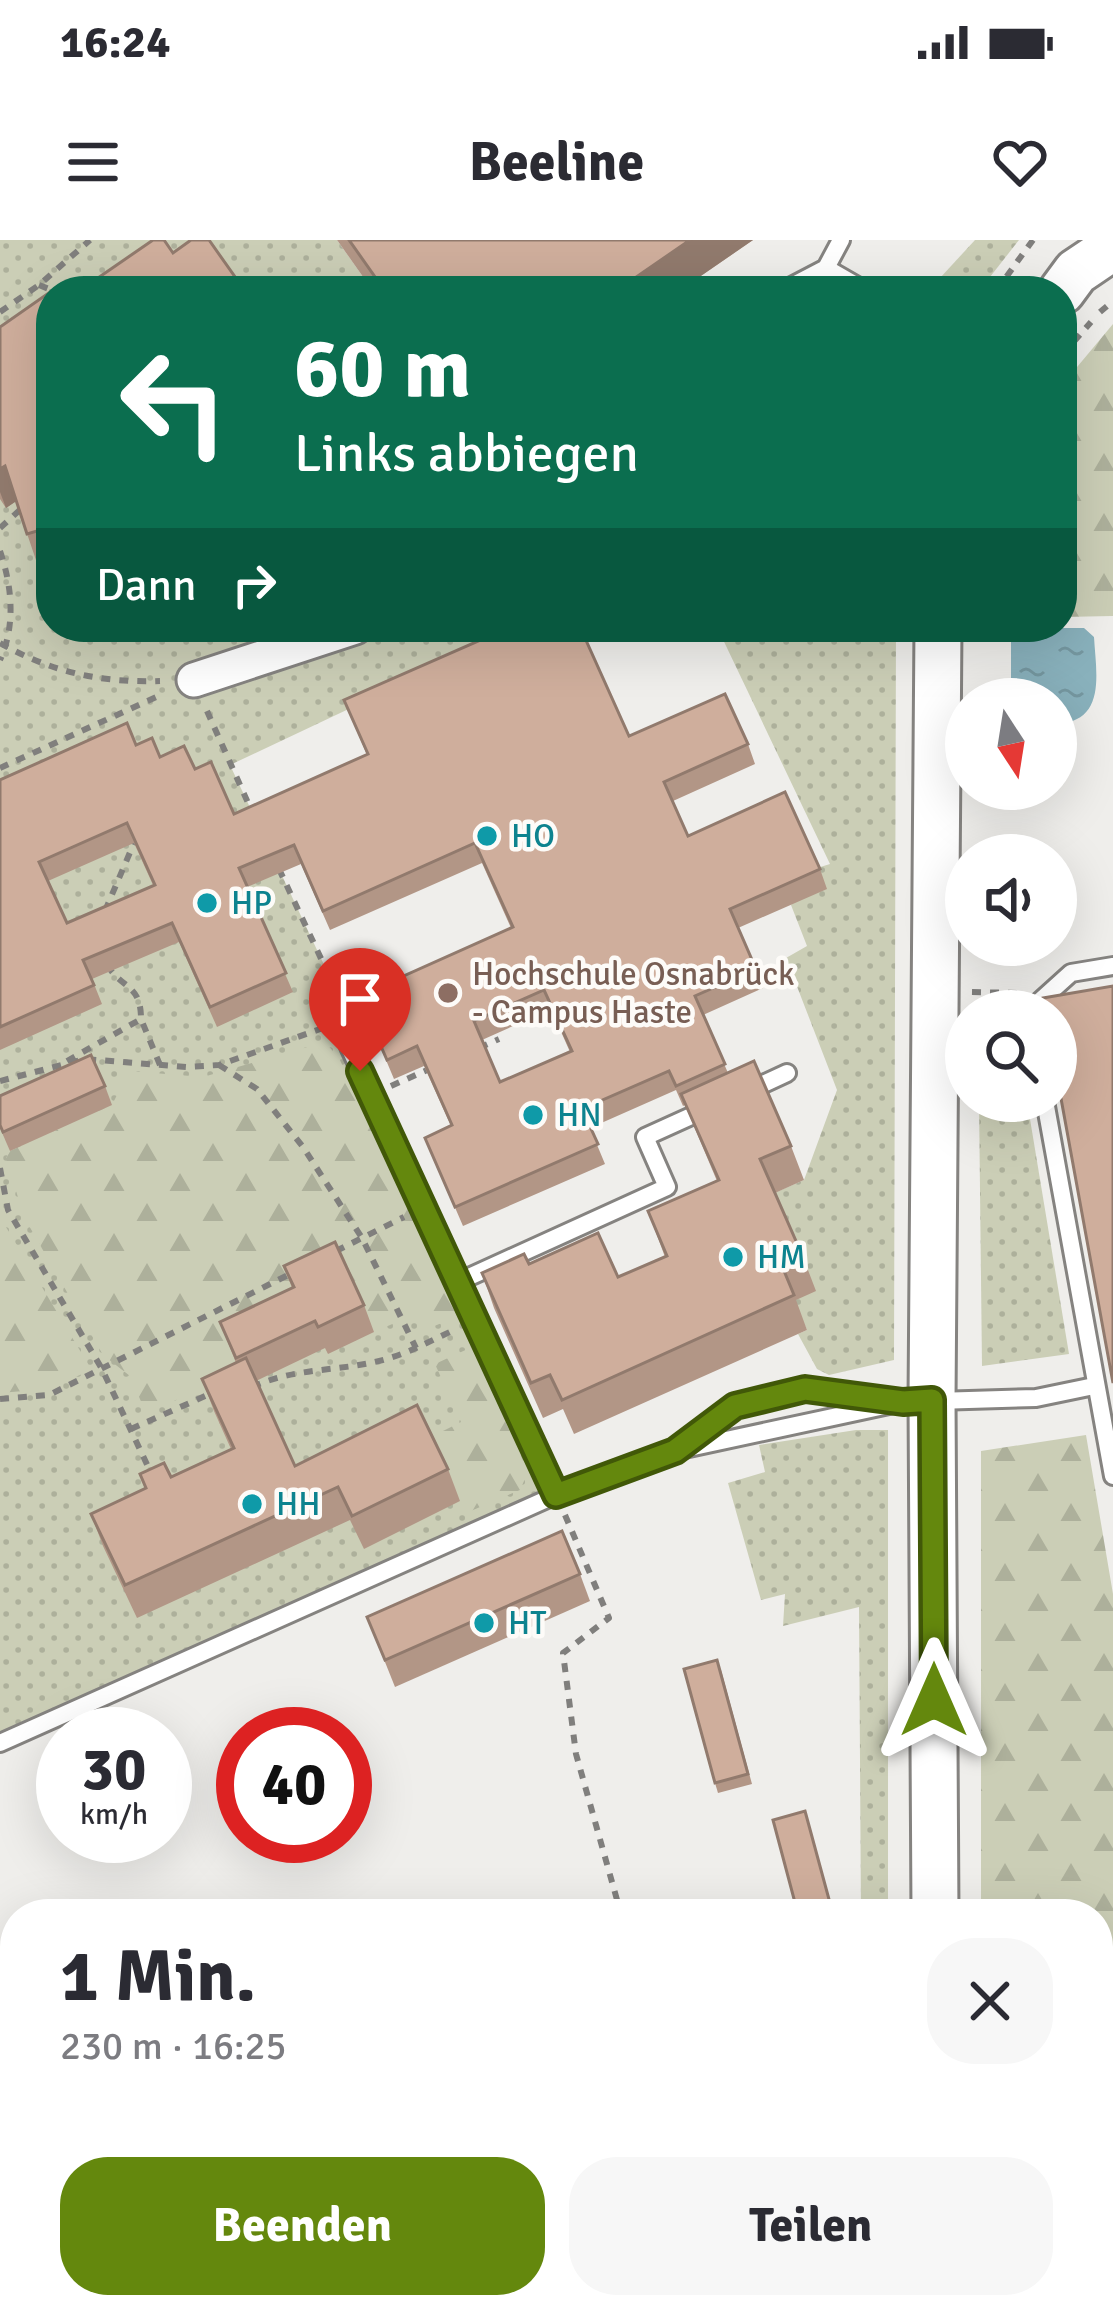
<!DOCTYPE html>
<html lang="de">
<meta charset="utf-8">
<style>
body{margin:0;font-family:Signika,sans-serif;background:#f7f7f7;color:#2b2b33;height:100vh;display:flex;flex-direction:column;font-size:45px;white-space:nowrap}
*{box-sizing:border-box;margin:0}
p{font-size:39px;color:#7c7c81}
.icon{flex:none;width:66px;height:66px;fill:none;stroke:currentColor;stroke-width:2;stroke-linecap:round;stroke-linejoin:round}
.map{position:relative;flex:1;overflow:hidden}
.drawer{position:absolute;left:0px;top:1659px;width:1113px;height:420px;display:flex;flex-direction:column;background:#fff;border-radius:48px 48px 0 0;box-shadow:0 12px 48px #0002}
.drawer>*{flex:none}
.hud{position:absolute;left:36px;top:36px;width:1041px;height:366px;border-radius:48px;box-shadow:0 12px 48px #0002;background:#0b6e4f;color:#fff;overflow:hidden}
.needle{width:78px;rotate:168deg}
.controls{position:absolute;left:945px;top:438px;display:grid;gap:24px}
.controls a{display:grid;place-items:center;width:132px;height:132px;border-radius:50%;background:#fff;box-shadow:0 12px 48px #0002;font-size:60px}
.speed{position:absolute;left:36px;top:1467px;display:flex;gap:24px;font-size:60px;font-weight:700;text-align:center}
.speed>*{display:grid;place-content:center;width:156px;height:156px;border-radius:50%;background:#fff;box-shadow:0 12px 48px #0002;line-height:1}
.speed small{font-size:30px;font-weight:400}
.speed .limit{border:18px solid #d22;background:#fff;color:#111}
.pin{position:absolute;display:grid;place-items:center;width:102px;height:102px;color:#fff;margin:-123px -51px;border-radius:50% 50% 50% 0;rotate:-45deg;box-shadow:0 0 12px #0007}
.pin .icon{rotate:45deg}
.me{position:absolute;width:132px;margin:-66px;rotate:0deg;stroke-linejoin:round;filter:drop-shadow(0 0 9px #0008)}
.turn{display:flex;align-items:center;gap:42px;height:252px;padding:0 60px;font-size:54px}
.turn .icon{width:156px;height:156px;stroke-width:2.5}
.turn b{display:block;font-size:84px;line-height:102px}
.then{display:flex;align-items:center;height:114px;padding:0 60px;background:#0003;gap:24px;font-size:45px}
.round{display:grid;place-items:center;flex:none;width:126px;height:126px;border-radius:48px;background:#f7f7f7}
.headline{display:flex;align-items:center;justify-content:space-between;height:204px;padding:0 60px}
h1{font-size:72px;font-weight:800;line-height:90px}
.cta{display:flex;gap:24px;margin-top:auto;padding:24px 60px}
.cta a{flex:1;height:138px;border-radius:48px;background:#64880d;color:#fff;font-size:48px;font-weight:800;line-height:138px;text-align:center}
.cta a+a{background:#f7f7f7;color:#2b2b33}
.status{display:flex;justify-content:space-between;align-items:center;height:84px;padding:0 60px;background:#fff;direction:ltr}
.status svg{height:33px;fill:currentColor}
header{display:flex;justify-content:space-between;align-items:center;height:156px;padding:0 60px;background:#fff;font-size:54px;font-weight:800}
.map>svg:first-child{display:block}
.grass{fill:url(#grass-dots)}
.forest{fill:url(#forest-firs)}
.garden{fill:#cbceb6}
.water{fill:url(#water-ripples)}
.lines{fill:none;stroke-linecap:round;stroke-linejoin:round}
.lane-casing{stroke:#858380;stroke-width:22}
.street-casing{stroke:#858380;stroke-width:39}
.secondary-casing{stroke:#858380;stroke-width:51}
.path{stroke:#807f7d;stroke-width:6;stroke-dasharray:9 9;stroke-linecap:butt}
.lane{stroke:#fff;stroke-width:16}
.street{stroke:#fff;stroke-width:33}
.secondary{stroke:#fff;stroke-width:45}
.wall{fill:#b29686;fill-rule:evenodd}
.shaded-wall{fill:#917a6d}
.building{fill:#cfae9c;stroke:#917a6d;stroke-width:3;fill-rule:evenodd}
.route-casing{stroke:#415808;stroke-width:30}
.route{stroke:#64880d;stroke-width:21}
.culture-dot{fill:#0f9aa8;stroke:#fdfbf8;stroke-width:4.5}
.education-dot{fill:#8d6e63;stroke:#fdfbf8;stroke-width:4.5}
.labels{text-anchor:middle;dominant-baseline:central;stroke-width:9;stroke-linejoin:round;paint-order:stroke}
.culture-label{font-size:33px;fill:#0d838f;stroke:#fdfbf8;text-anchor:start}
.education-label{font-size:33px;fill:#785e54;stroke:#fdfbf8;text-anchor:start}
</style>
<div class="status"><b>16:24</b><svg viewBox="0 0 49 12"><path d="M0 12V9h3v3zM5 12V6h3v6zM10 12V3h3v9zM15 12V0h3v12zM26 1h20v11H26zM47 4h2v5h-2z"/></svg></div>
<header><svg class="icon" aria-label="menu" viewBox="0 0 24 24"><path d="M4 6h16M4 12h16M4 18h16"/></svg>Beeline<svg class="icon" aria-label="heart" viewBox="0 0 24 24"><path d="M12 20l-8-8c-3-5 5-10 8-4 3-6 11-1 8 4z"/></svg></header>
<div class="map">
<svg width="1113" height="2079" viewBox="0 0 1113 2079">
<defs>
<pattern id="grass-dots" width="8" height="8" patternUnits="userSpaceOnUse" patternTransform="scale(3)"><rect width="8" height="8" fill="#cbceb6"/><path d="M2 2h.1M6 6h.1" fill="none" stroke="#adb09b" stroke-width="1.8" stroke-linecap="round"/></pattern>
<pattern id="forest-firs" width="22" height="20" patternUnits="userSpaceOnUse" patternTransform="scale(3)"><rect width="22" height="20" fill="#cbceb6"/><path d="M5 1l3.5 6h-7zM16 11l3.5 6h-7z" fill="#adb09b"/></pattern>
<pattern id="water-ripples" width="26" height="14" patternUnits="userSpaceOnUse" patternTransform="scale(3)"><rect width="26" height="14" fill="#89b1bc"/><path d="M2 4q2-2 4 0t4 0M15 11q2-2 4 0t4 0" fill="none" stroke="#7597a0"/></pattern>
</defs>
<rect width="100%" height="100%" fill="#efeeeb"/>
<g class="grass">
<polygon points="0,0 337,0 373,51 51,51 51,387 522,387 230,525 349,778 349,808 553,1251 0,1496"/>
<polygon points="975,0 1019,0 979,51 928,51"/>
<polygon points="717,387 896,387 894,1120 829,1135 817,1129 798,1094 807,1090 794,1061 772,954 804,940 837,850 786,718 807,706 791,665 817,628 830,624"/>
<polygon points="979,861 1027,861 1069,1114 982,1126"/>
<polygon points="856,1190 888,1190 888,1674 861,1674 859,1367 783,1386 785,1354 761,1360 728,1243 765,1232 759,1205"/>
</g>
<g class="forest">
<polygon points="1113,84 1113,376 1062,377 1062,145"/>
<polygon points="325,802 339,818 459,1076 422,1091 413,1075 374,1092 345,1030 246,1145 227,1138 146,1173 130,1136 103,1115 24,977 6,918 10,911 112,865 129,831 203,837"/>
<polygon points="0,977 88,1124 87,1132 47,1149 0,1153"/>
<polygon points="472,1107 528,1232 520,1250 466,1273 429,1198 461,1182 435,1124"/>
<polygon points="1086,1195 1113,1354 1113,2079 981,2079 981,2064 1098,2064 1098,1674 981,1674 981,1211"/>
</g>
<polygon class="garden" points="449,387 522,387 463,414"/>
<path class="water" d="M 1026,388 L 1084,388 L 1094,397 C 1096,433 1107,482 1056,484 L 1056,459 L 1011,459 L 1011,402 Z"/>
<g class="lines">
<defs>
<g id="lane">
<polyline points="826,28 866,51"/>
<polyline points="782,51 826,28 841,0"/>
<polyline points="1039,771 1040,761 1071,733 1113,726"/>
<polyline points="349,778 349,807 556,1255"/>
<polyline points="744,853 787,833"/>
<polyline points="1045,861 1113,1236"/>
<polyline points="458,1042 667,947 645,897 709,868"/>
<polyline points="680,1207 735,1165 805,1149 890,1160"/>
<polyline points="0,1503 556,1255 675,1211 903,1162 1036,1158 1094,1146"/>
</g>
<polyline id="street" points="194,440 355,387"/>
<g id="secondary">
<polyline points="1062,51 1076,32 1113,7"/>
<polyline points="935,1674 932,1160 938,387"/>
<polyline points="940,2064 940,2079"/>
</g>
</defs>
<use href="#lane" class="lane-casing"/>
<use href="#street" class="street-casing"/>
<use href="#secondary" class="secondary-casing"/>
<g class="path">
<polyline points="39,45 54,51"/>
<polyline points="996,51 1033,0"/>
<polyline points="0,72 39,45 90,0"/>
<polyline points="1100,72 1113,61"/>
<polyline points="1062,115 1091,82"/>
<polyline points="0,288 22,268"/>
<path d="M 0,311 C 12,346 16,385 0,420"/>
<path d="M 0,403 C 51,432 101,443 160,441"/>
<polyline points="207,471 253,574"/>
<polyline points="0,528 163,454"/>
<polyline points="279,629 340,759"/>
<polyline points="105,671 134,603"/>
<path d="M 107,725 C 123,750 141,744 141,779"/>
<polyline points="972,752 1019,753"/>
<polyline points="479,808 499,799"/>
<polyline points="67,821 141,779 160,825"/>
<polyline points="219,825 257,849 303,907 362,998 416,1108 454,1090"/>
<polyline points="0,841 85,819 186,827 219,825 323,788"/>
<polyline points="391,846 434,827"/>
<polyline points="0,928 8,970 102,1129 152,1235"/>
<polyline points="336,1011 404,977"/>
<path d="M 252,1147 C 308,1122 356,1136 416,1108"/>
<polyline points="0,1159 49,1155 292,1033"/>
<polyline points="131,1189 212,1153"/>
<polyline points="565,1275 609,1378 563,1413 576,1514 621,1674"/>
<polyline points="713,2064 717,2079"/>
<polyline points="459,2079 495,2064"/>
</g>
<use href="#lane" class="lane"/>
<use href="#street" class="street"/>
<use href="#secondary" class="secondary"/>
</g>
<g class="wall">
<polygon points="337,0 753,0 679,51 373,51"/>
<polygon points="51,51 51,326 39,329 16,261 6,268 0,259 0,87"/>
<path d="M 344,460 L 629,496 L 748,504 L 755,524 L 673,561 L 688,596 L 820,629 L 827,649 L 738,688 L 763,748 L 703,775 L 728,833 L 791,906 L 804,940 L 775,953 L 803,1017 L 816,1051 L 796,1060 L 807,1090 L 574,1194 L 563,1169 L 543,1178 L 494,1068 L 482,1033 L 529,1024 L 618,1037 L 665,1017 L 648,971 L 717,941 L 685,865 L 683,866 L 676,850 L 590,888 L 605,924 L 463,986 L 425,898 L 451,886 L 424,826 L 394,839 L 359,756 L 511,688 L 482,623 L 330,690 L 301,624 L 247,647 L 293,752 L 217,787 L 179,702 L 92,739 L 102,764 L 0,810 L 0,540 L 136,505 L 160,517 L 195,529 L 234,574 L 367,515 ZM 134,603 L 153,645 L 67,683 L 48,641 ZM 551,769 L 570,812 L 500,842 L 482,800 Z"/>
<polygon points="105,846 112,865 10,911 0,888 0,856"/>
<polygon points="284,1026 364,1065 374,1092 328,1114 325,1108 256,1141 295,1226 448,1229 460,1261 364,1309 350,1280 137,1378 103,1306 91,1274 145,1249 140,1234 171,1237 231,1209 214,1171 202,1139 236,1123 220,1082 292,1048"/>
<polygon points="580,1334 590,1361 395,1447 367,1377"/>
<polygon points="721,1430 752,1544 718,1553 715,1543"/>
<polygon points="728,2064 813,2064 815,2072 789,2079 732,2079"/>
</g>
<g class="shaded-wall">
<polygon points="690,0 753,0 679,51 616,51"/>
<polygon points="5,226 18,260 6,268 0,252 0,229"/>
</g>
<g class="building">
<polygon points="153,0 164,0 173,13 191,0 209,0 245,51 79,51"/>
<polygon points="349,0 690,0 616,51 385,51"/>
<polygon points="63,43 69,51 51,51 51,287 27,294 5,226 0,229 0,87"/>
<path d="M 510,387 L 580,387 L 629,496 L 725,454 L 748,504 L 664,542 L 688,596 L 785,552 L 820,629 L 730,669 L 756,729 L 695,756 L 725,824 L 676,846 L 669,831 L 582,869 L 598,904 L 455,967 L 425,898 L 452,885 L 417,806 L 387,820 L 359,756 L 513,687 L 475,603 L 323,671 L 294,605 L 239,628 L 286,733 L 210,767 L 172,683 L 83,720 L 94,745 L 0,787 L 0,540 L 127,483 L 136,505 L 152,498 L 160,517 L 184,506 L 195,529 L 211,522 L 234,574 L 368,514 L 344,460 ZM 127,583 L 155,645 L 67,683 L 39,622 ZM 544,750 L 572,811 L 500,842 L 474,781 Z"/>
<polygon points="1113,746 1113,1143 1056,831 1056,771 1045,771 1043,758"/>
<polygon points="91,815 105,846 3,892 0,885 0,856"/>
<polygon points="754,821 791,906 760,919 803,1017 782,1026 794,1055 562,1160 550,1135 531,1143 482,1033 524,1014 529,1024 598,993 618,1037 667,1016 648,971 719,940 681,854"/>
<polygon points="335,1002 364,1065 318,1087 315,1081 236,1118 220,1082 294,1047 284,1026"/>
<polygon points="246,1118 295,1226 417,1165 448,1229 352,1276 338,1247 125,1345 91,1274 146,1248 140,1234 164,1223 171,1237 234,1208 202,1139"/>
<polygon points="562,1291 580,1334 385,1420 367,1377"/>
<polygon points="717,1420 748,1534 715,1543 684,1429"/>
<polygon points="805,1571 833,1674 798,1674 773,1580"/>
<polygon points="253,2064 318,2064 322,2079 256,2079"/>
<polygon points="595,2064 673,2064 677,2079 599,2079"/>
<polygon points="728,2064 806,2064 747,2079 732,2079"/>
</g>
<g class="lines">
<defs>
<polyline id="route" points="360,831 556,1255 675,1211 735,1166 805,1149 903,1162 932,1160 934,1460"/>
</defs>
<use href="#route" class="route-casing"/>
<use href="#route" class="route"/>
</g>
<g class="culture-dot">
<circle cx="487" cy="596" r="12"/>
<circle cx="207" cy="663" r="12"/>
<circle cx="533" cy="875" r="12"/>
<circle cx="733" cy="1017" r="12"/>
<circle cx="252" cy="1264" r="12"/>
<circle cx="484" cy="1383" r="12"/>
</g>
<circle class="education-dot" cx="448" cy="753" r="12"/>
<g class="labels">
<g class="culture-label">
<text x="511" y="596">HO</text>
<text x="231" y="663">HP</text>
<text x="557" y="875">HN</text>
<text x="757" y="1017">HM</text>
<text x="276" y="1264">HH</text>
<text x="508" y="1383">HT</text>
</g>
<g class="education-label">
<text x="472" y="734">Hochschule Osnabrück<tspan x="472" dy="38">- Campus Haste</tspan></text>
</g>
</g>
</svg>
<div class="controls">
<a><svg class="needle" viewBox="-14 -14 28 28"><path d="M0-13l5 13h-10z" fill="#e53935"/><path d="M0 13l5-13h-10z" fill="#7c7c81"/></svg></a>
<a><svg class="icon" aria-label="sound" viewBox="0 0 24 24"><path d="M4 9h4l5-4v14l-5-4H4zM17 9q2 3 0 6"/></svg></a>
<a><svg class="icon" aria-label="search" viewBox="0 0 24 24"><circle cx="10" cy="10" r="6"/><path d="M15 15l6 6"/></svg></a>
</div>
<div class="speed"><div>30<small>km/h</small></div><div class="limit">40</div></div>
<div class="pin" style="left:360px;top:831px;background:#d93025"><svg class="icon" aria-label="arrive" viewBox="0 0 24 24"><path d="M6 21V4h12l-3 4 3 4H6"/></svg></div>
<svg class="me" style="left:934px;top:1460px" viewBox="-20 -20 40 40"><path d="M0-17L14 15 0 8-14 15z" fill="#64880d" stroke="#fff" stroke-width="4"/></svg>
<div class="hud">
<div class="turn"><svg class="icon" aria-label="left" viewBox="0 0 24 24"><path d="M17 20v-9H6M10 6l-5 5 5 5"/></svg><div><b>60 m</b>Links abbiegen</div></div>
<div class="then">Dann<svg class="icon" aria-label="right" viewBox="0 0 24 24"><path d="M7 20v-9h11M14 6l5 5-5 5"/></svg></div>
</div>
<section class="drawer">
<div class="headline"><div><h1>1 Min.</h1><p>230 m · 16:25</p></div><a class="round"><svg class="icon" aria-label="close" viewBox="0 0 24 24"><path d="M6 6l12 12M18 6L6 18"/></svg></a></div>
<div class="cta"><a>Beenden</a><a>Teilen</a></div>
</section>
</div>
